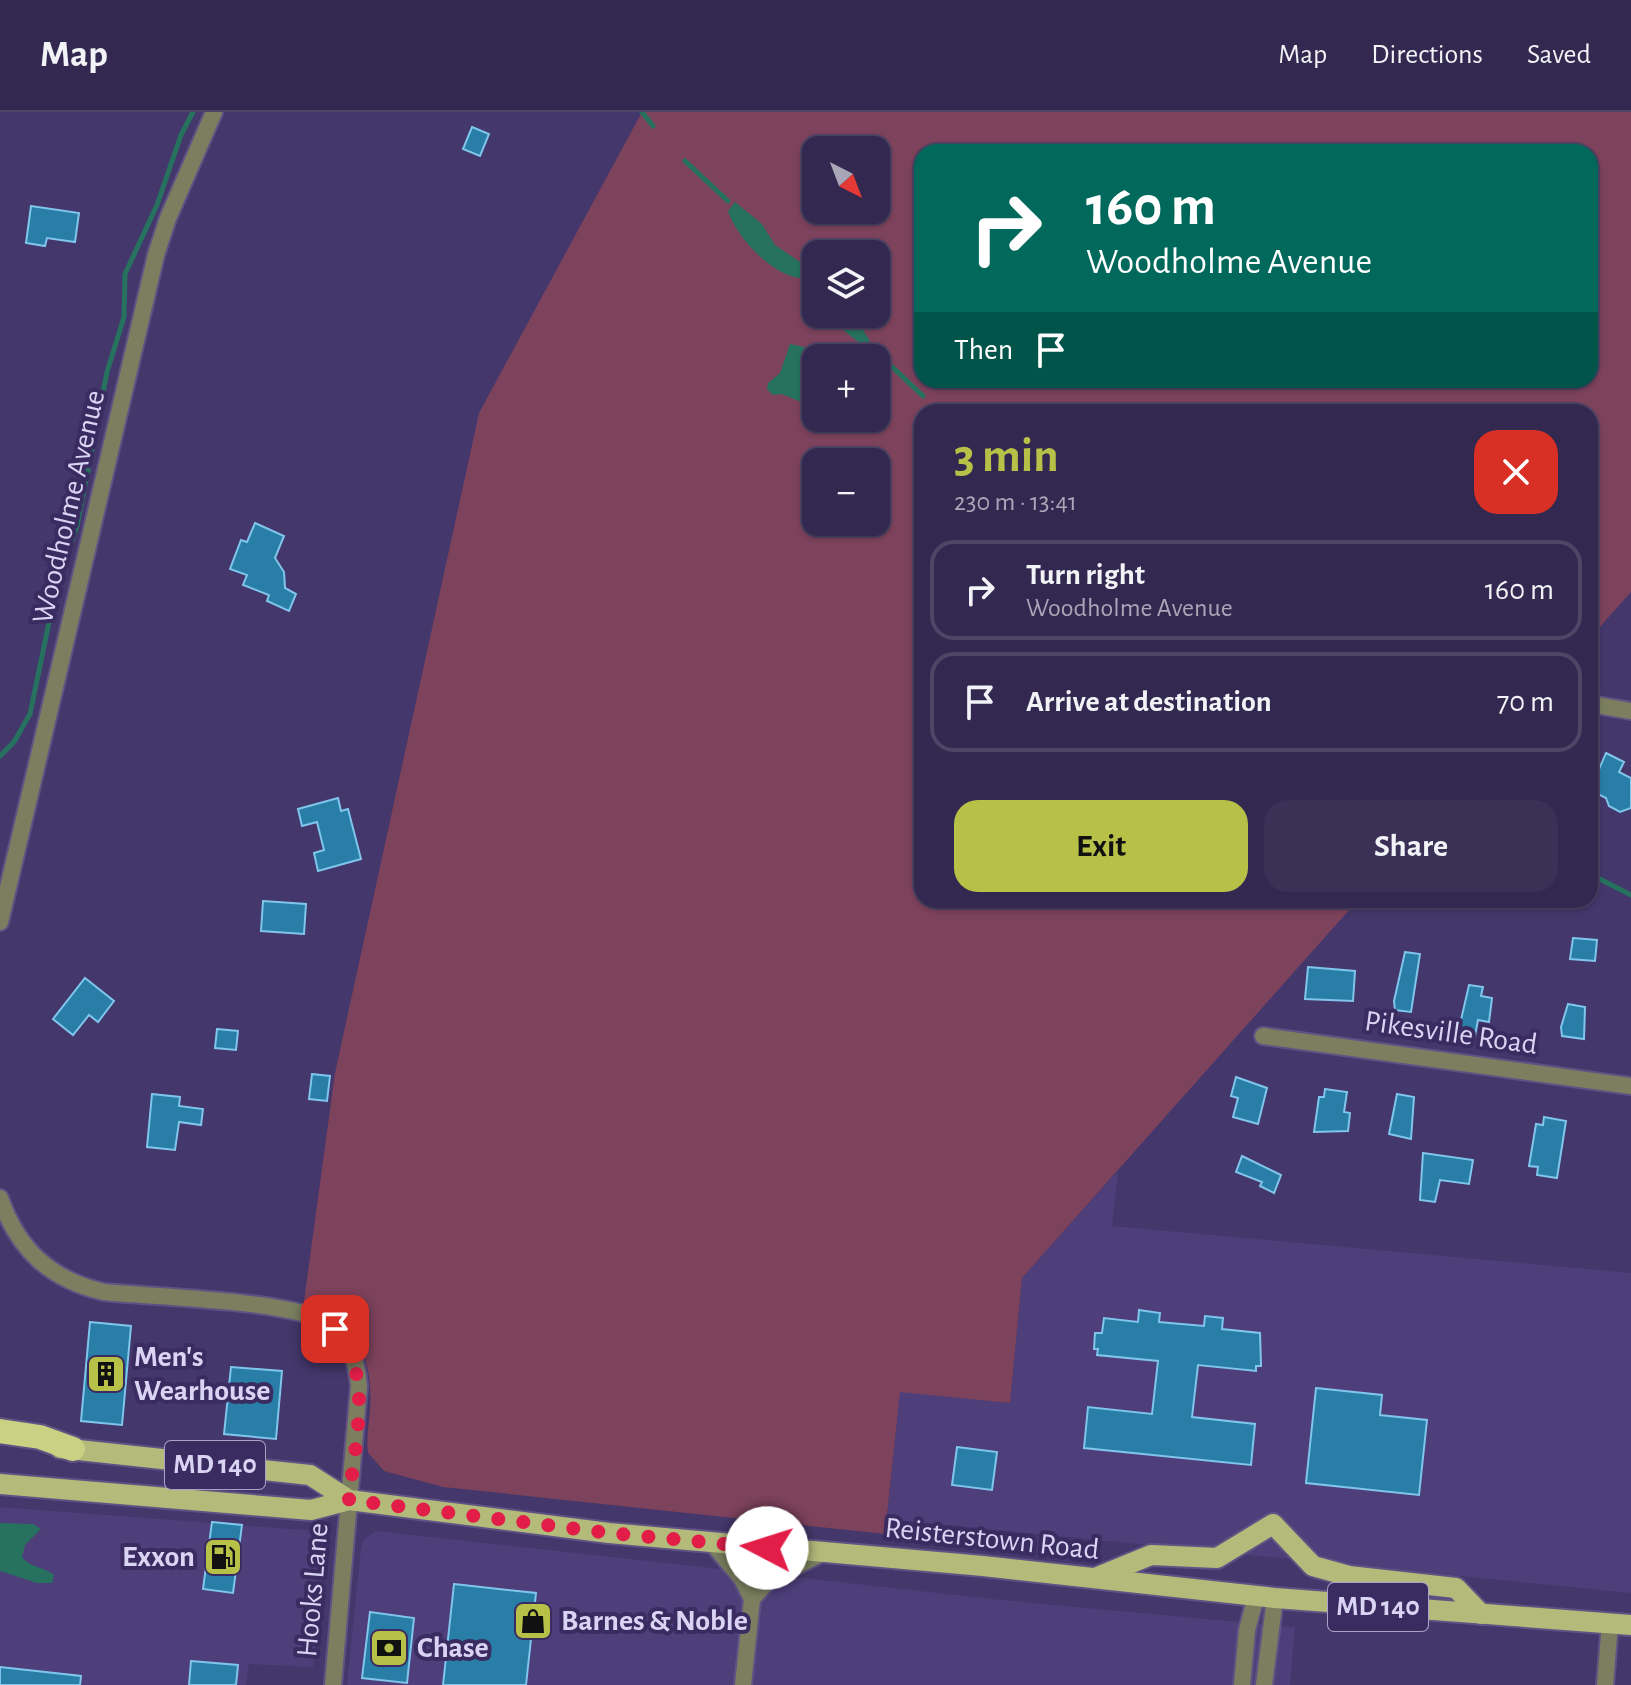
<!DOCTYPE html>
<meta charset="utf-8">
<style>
body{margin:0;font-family:"Alegreya Sans",sans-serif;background:#3b3157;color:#f1f3f6;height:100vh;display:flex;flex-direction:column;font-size:30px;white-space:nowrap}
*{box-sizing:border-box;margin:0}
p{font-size:26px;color:#a9a6b7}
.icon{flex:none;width:44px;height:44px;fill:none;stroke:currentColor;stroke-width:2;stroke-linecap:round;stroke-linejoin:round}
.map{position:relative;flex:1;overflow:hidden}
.sheet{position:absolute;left:914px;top:292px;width:684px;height:504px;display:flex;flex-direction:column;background:#332950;border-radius:24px;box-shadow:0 2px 6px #0004,0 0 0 2px #4e4567}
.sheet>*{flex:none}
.top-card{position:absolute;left:914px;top:32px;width:684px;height:244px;border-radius:24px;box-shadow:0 2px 6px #0004,0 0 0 2px #4e4567;background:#00695c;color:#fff;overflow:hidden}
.needle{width:52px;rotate:138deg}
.buttons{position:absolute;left:802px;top:24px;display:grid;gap:16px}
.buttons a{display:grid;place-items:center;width:88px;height:88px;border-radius:16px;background:#332950;box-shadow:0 2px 6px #0004,0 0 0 2px #4e4567;font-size:40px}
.pin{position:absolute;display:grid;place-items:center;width:68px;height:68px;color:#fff;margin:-34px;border-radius:16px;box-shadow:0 4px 12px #0006}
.me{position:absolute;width:88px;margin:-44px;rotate:275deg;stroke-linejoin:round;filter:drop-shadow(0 0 6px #0008)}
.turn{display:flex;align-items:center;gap:28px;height:168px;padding:0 40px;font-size:36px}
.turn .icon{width:104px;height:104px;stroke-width:2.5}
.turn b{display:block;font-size:56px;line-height:68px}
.then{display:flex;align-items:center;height:76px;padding:0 40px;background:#0003;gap:16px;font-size:30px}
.round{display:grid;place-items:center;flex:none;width:84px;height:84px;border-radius:24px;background:#3b3157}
.overview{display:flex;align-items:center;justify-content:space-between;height:136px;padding:0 40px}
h1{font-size:48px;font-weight:600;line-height:60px;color:#b8c147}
.cta{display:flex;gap:16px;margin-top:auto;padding:16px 40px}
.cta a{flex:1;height:92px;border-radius:24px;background:#b8c147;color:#111;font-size:32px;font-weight:600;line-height:92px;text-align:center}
.cta a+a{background:#3b3157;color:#f1f3f6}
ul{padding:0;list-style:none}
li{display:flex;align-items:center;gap:24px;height:100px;margin:0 16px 12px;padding:0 24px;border:4px solid #4e4567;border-radius:24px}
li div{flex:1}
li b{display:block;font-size:30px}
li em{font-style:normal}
header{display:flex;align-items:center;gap:48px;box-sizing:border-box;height:112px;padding:0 40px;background:#332950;border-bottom:2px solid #4e4567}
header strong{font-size:38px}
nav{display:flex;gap:44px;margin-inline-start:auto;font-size:28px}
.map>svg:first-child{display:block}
.built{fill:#4e3f7b}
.green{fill:#7d425c;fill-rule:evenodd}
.water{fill:#26725f}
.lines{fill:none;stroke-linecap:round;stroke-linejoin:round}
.stream{stroke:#26725f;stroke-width:5}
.building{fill:#287ea6;stroke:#80c5eb;stroke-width:2}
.minor-casing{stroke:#5f5384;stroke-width:20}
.major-casing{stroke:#5f5384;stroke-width:24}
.highway-casing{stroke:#5f5384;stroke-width:28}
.minor{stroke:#7b7f60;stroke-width:16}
.major{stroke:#b3ba7a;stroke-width:20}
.highway{stroke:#cad183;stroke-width:24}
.route{stroke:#e11d48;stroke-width:14;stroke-dasharray:0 25.2}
.labels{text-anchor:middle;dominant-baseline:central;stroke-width:8;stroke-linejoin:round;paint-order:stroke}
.shield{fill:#3a2c60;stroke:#aaa2c8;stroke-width:2}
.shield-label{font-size:28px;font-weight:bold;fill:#dad4f4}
.street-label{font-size:30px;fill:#dad4f4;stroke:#3a2c60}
.poi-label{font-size:30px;font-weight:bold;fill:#dad4f4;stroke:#3a2c60;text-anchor:start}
</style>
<header>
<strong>Map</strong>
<nav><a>Map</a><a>Directions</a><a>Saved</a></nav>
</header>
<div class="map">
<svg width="1631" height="1573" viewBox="0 0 1631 1573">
<rect width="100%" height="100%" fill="#44376b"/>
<g class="built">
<polygon points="1118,1059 1112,1114 1631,1161 1631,1481 887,1407 900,1279 1010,1291 1022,1166"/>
<polygon points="0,1395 318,1419 325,1429 313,1555 249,1552 246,1573 0,1573"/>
<polygon points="376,1419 1001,1488 1295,1515 1290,1573 347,1573 361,1437 363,1428"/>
</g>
<path class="green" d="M 642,0 L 1631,0 L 1631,480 L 1590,526 L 1590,300 L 922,300 L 922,788 L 1358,788 L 1022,1166 L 1010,1291 L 900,1280 L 885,1422 L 443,1375 L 384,1359 L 368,1341 C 366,1327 369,1312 370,1298 C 374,1240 354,1215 304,1189 L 335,961 L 479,301 ZM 816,38 L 876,38 L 876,98 L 816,98 ZM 922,40 L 1590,40 L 1590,268 L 922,268 ZM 816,142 L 876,142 L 876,202 L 816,202 ZM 816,246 L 876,246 L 876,306 L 816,306 ZM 816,350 L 876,350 L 876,410 L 816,410 Z"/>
<g class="water">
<path d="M 735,90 L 762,112 L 775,133 L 803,152 L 805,162 L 800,166 C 771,162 737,126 728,99 Z"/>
<polygon points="823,202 853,202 870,229 862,233"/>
<polygon points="790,232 814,237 827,246 816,246 816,285 806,292 782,282 773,283 767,277 768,271 780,261"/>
<path d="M 0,1411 L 33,1412 L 41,1417 L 25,1433 L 22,1445 C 29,1455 44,1455 54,1463 L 52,1471 L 37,1471 L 0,1459 Z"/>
</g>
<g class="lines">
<g class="stream">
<polyline points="642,0 653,14"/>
<polyline points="685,49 728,89"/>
<polyline points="801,161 811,169"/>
<polyline points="868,232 923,284"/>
<polyline points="0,644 14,630 30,602 58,467 77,414 107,260 124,205 125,162 157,93 181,23 193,0"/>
<polyline points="1590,762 1631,783"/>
</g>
</g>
<g class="building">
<polygon points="472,15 489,22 480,44 463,37"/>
<polygon points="31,94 79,101 75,130 47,126 45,134 26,131"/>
<polygon points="255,411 284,424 275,446 284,460 285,476 296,482 289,499 267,489 269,483 243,473 247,463 230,457 241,428 247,430"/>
<polygon points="1606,641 1624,650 1619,660 1631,666 1631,696 1620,700 1609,694 1606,686 1590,678"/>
<polygon points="338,686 341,699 348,697 361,747 318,759 314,741 324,738 317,710 302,714 298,697"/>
<polygon points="263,789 306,792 304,822 261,819"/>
<polygon points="1573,826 1597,828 1595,849 1570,847"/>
<polygon points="1405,840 1420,842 1411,900 1395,898 1394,889"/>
<polygon points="1308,855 1355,859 1353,889 1305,887"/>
<polygon points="85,866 114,889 98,910 89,903 73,923 53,907"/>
<polygon points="1469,873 1483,875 1481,884 1492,886 1489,910 1478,908 1475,924 1458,921"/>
<polygon points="1568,892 1585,895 1584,927 1562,924 1561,915"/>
<polygon points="217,917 238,919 236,938 215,936"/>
<polygon points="312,962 330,964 327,989 309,987"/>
<polygon points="1236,965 1267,976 1258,1012 1233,1005 1238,986 1231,984"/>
<polygon points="1325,977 1347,980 1344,1000 1350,1001 1348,1019 1314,1020 1319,985 1324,985"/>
<polygon points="152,982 180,985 179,994 203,997 201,1013 179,1010 175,1038 147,1035"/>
<polygon points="1397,982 1414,985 1411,1027 1389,1022"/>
<polygon points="1544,1005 1566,1009 1557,1066 1537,1063 1538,1055 1529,1054 1536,1012 1543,1013"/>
<polygon points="1423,1041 1473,1048 1469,1072 1440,1068 1435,1090 1420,1088"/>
<polygon points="1242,1044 1281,1063 1274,1081 1260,1074 1262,1070 1236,1060"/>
<polygon points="1139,1198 1160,1201 1159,1210 1204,1214 1205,1204 1223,1206 1222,1217 1260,1221 1261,1254 1256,1254 1256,1259 1198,1253 1192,1305 1255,1312 1251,1353 1084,1336 1088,1295 1152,1302 1158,1249 1097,1243 1098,1237 1094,1237 1095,1221 1102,1221 1104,1206 1138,1210"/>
<polygon points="90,1210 131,1214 122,1313 81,1309"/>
<polygon points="231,1255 282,1259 276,1327 224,1322"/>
<polygon points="1316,1276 1382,1283 1380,1303 1427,1308 1419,1383 1306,1371"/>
<polygon points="957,1335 997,1340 992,1378 952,1373"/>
<polygon points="212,1410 242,1413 233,1481 203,1477"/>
<polygon points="454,1472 536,1481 526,1573 443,1573"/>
<polygon points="370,1500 414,1506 407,1571 362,1566"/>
<polygon points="191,1549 238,1553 236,1573 189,1573"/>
<polygon points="0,1555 81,1564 80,1573 0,1573"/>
</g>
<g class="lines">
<defs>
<g id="minor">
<polyline points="1590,592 1631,599"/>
<polyline points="0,810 156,143 168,106 214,0"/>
<polyline points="1263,924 1631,974"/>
<path d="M 0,1086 C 18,1138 51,1168 104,1180 C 152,1185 293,1188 327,1211 C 349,1225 357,1250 359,1274 L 333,1573"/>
<polyline points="712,1431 742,1467 752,1487 743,1573"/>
<polyline points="752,1487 769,1468 822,1441"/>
<polyline points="1242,1573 1247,1518 1256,1484"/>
<polyline points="1264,1573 1275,1486"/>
<polyline points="1605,1573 1610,1511"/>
</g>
<g id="major">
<polyline points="60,1336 310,1363 349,1388 609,1421 983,1454 1275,1486 1631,1513"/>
<polyline points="0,1372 311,1398 349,1388"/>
<polyline points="1095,1466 1151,1443 1217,1446 1273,1412 1313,1454 1349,1464 1456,1476 1481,1502"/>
</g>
<polyline id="highway" points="0,1319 40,1325 73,1337"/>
</defs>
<use href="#minor" class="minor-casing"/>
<use href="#major" class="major-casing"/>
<use href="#highway" class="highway-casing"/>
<use href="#minor" class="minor"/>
<use href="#major" class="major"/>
<use href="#highway" class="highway"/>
</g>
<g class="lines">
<path class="route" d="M 335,1217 C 375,1262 354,1333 349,1388 L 609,1421 L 767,1436"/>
</g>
<defs>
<symbol id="building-square" viewBox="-11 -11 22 22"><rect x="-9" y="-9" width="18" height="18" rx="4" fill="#b8c147" stroke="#3a2c60"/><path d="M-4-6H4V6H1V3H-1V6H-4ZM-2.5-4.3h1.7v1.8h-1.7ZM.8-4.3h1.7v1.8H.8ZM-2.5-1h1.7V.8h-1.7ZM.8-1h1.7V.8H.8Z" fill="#111"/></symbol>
<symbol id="fuel-square" viewBox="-11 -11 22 22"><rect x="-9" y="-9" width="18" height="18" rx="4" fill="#b8c147" stroke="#3a2c60"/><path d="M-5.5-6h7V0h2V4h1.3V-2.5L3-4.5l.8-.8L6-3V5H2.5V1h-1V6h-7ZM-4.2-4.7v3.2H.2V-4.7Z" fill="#111"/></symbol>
<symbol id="shop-square" viewBox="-11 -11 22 22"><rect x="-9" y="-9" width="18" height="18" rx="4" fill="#b8c147" stroke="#3a2c60"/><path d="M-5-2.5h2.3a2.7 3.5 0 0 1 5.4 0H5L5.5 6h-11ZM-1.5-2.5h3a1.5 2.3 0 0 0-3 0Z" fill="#111"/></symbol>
<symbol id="bank-square" viewBox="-11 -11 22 22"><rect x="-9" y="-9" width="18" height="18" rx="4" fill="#b8c147" stroke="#3a2c60"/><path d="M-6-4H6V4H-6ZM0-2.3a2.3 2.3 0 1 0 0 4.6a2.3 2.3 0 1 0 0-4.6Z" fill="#111"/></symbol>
</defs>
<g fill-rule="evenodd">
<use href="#building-square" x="84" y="1240" width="44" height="44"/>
<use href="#fuel-square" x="201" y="1423" width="44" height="44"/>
<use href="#shop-square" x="511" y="1487" width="44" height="44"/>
<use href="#bank-square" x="367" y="1514" width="44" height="44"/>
</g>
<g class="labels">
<g class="shield">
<rect x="165" y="1329" width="100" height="48" rx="6"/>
<rect x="1328" y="1471" width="100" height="48" rx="6"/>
</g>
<g class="shield-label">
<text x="215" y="1353">MD 140</text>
<text x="1378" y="1495">MD 140</text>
</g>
<g class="street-label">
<text transform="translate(69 395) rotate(-77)">Woodholme Avenue</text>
<text transform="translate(1451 921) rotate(8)">Pikesville Road</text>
<text transform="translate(992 1427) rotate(6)">Reisterstown Road</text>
<text transform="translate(313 1478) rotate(-85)">Hooks Lane</text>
</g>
<g class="poi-label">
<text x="134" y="1245">Men's<tspan x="134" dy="34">Wearhouse</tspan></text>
<text x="195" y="1445" text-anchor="end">Exxon</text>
<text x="561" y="1509">Barnes &amp; Noble</text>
<text x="417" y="1536">Chase</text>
</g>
</g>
</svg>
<div class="buttons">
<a><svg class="needle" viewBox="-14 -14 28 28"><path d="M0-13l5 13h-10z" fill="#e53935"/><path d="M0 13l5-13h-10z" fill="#a9a6b7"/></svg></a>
<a><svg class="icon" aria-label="layers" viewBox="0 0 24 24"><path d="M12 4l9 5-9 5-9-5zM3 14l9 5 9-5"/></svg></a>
<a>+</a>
<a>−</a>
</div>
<div class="pin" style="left:335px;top:1217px;background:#d93025"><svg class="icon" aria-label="arrive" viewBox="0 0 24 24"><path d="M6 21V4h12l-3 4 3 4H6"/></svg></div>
<svg class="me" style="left:767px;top:1436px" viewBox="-20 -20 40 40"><circle r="19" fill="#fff"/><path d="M0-13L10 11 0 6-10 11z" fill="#e11d48"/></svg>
<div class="top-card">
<div class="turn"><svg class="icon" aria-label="right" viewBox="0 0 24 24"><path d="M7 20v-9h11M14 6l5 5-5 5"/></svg><div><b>160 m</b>Woodholme Avenue</div></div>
<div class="then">Then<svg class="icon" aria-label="arrive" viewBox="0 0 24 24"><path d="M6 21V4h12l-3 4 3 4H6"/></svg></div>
</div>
<section class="sheet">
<div class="overview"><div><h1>3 min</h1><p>230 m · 13:41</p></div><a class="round" style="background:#d93025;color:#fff"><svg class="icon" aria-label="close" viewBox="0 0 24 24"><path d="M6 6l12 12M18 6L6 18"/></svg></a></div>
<ul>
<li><svg class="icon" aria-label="right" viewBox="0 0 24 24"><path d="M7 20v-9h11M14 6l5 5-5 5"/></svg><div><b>Turn right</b><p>Woodholme Avenue</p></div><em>160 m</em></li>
<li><svg class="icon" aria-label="arrive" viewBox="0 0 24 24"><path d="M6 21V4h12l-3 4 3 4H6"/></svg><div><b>Arrive at destination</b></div><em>70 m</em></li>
</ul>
<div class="cta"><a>Exit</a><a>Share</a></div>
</section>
</div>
